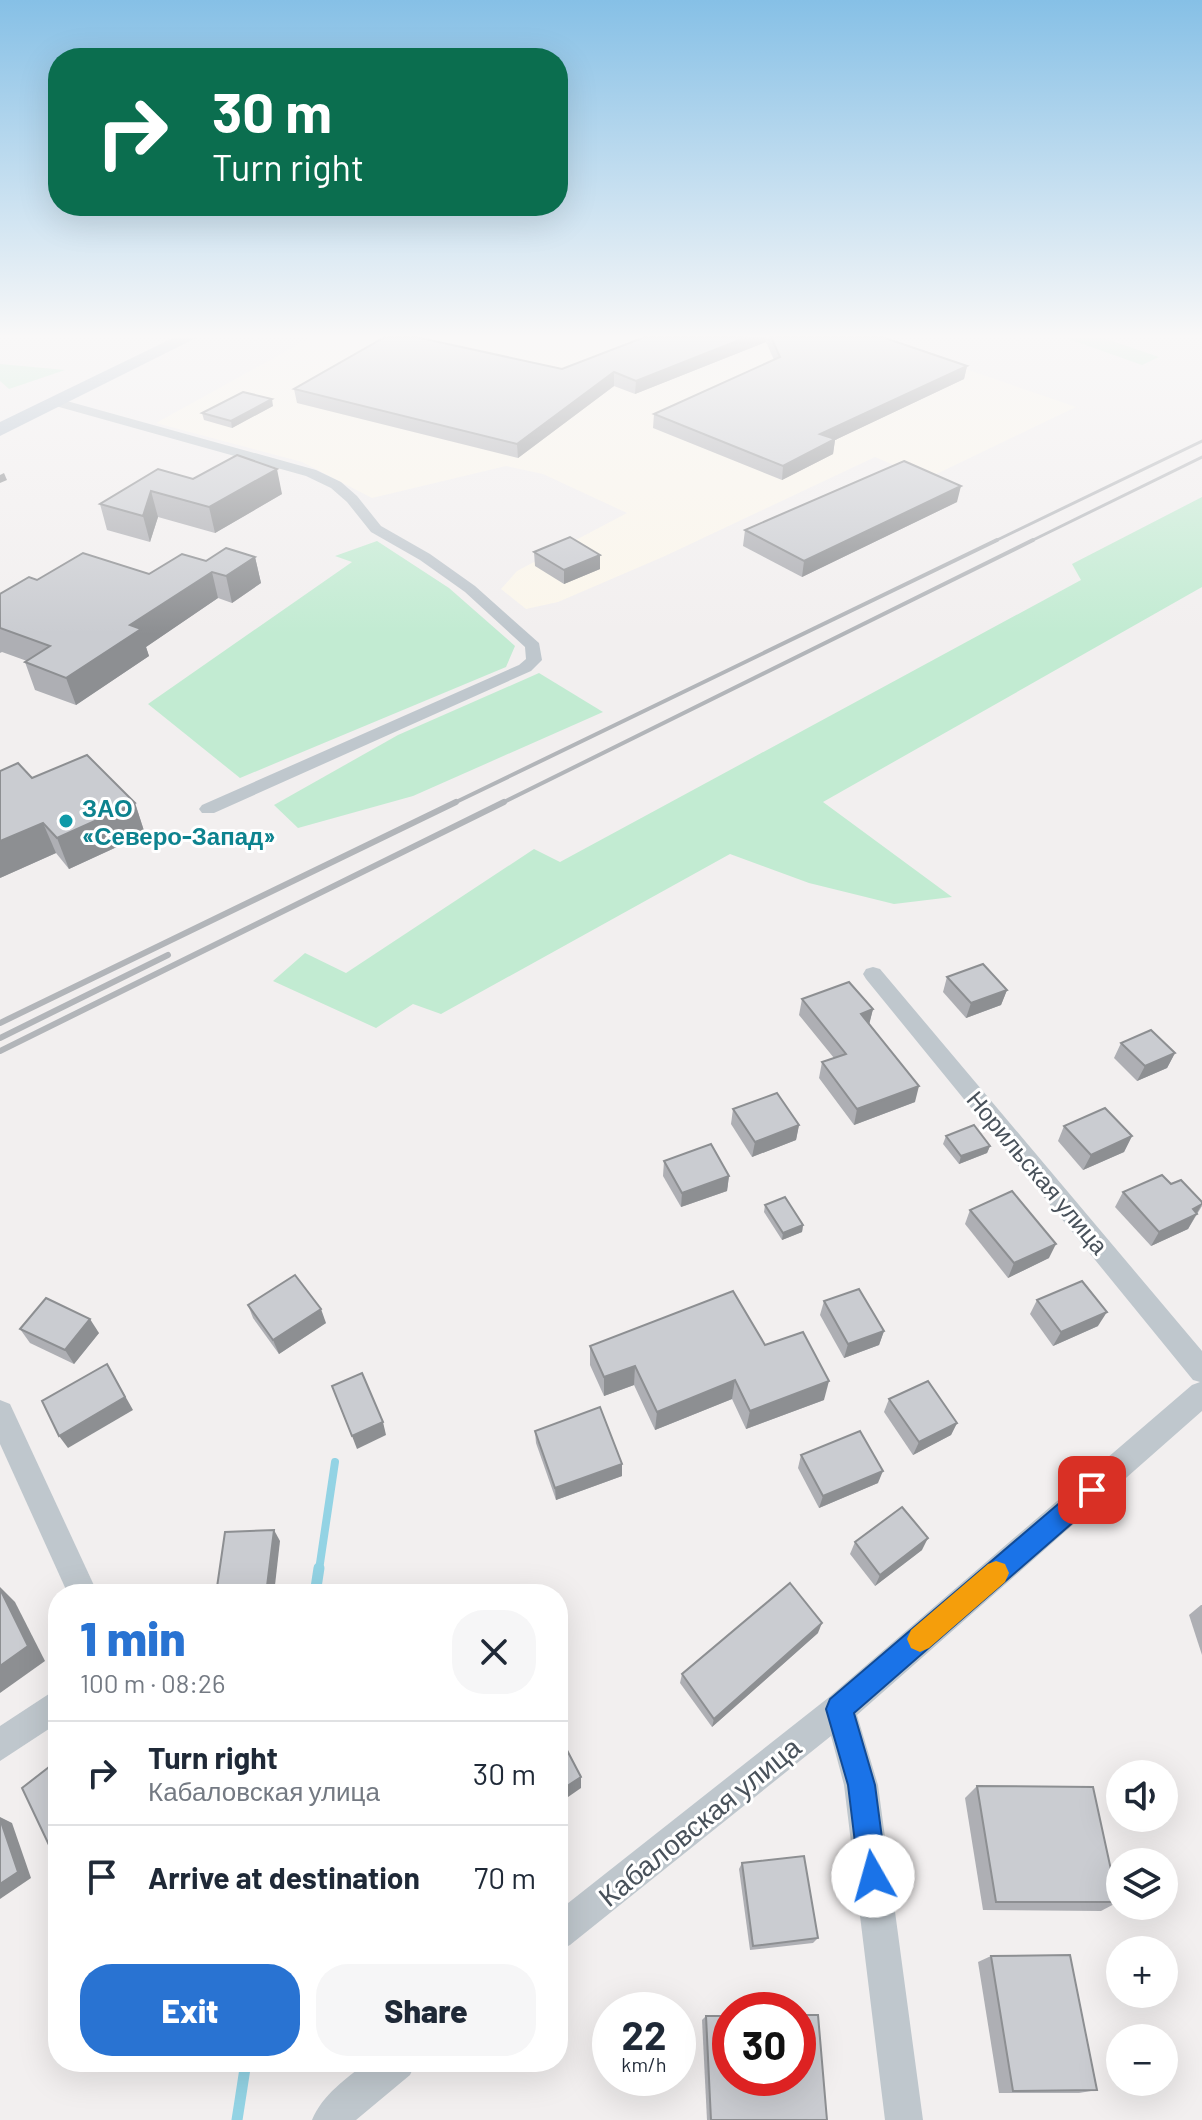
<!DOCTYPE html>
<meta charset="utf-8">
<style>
body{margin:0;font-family:Barlow,sans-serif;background:#f6f6f7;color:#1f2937;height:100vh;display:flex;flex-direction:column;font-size:30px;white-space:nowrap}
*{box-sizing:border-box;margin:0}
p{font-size:26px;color:#747a83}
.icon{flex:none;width:44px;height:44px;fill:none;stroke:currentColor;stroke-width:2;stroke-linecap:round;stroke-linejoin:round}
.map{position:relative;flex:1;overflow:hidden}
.details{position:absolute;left:48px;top:1584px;width:520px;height:488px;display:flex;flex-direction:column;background:#fff;border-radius:32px;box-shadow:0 8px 32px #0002}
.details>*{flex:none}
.top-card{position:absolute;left:48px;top:48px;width:520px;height:168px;border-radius:32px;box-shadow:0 8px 32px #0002;background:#0b6e4f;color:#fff;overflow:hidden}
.fabs{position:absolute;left:1106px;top:1760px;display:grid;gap:16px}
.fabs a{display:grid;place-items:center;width:72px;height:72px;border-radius:50%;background:#fff;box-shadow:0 8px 32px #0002;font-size:40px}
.speed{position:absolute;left:592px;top:1992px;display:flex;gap:16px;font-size:40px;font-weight:700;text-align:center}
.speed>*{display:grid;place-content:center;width:104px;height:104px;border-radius:50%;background:#fff;box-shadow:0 8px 32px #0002;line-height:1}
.speed small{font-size:20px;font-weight:400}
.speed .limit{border:12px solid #d22;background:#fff;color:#111}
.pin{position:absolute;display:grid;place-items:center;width:68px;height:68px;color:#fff;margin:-34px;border-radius:16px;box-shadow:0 4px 12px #0006}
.me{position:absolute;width:88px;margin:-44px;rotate:353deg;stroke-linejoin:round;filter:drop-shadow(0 0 6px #0008)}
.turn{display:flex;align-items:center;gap:28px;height:168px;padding:0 32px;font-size:36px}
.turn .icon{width:104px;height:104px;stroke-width:2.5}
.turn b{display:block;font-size:56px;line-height:68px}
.round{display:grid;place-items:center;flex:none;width:84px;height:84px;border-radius:32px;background:#f6f6f7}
.headline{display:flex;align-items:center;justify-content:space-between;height:136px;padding:0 32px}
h1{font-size:48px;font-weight:800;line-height:60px;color:#2973d2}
.cta{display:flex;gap:16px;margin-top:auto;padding:16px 32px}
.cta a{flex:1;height:92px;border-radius:32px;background:#2973d2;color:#fff;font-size:32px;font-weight:800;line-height:92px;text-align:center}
.cta a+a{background:#f6f6f7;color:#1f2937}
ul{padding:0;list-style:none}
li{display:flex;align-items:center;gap:24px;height:104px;padding:0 32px;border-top:2px solid #e0e1e3}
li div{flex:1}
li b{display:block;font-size:30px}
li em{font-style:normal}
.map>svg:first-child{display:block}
.commercial{fill:#fbf6eb}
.green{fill:#c2ebd2}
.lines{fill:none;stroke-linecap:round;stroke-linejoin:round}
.stream-far1{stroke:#93d3e4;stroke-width:8}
.stream{stroke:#93d3e4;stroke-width:11}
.street{fill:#bfc7cd;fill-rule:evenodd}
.primary{fill:#b2bfcc;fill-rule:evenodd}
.rail-far2{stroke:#b2b5b9;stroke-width:3}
.rail-far1{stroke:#b2b5b9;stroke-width:4}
.rail{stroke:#b2b5b9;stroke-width:6}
.wall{fill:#aeafb4}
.shaded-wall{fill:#8d8f92}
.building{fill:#caccd1;stroke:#8d8f92;stroke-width:2}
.route{fill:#1a73e8;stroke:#114b97;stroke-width:2}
.slow{fill:#f59e0b}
.culture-dot{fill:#0f9aa8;stroke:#fff;stroke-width:3}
.labels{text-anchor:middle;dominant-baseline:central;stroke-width:6;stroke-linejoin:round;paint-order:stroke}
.culture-label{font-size:24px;font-weight:bold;fill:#0d838f;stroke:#fff;text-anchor:start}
.street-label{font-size:24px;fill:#49525b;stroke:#fff}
.near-street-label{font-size:28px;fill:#49525b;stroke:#fff}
</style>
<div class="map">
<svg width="1202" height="2120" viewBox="0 0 1202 2120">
<rect width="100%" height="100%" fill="#f2efef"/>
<polygon class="commercial" points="312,337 872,337 1076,407 926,479 875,457 665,556 558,602 526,609 501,589 517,571 627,513 543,474 506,466 372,498 302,462 156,423"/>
<g class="green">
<polygon points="1063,337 1101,337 1159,357 1142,365"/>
<polygon points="0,364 65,370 9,389 0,381"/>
<polygon points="1202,497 1202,587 823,802 952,897 894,904 809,883 730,854 441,1014 413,1004 376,1028 273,981 305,953 346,973 534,849 560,862 1081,580 1072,564"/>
<polygon points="377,541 449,588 515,646 506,667 240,778 148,704 352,562 335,556"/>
<polygon points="539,673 603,712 413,796 298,828 274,805 398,735"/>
</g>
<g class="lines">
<polyline class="stream-far1" points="319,1570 335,1462"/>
<g class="stream">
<polyline points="315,1594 319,1568"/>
<polyline points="237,2120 246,2062"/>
</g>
<g class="street">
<polygon points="56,398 316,470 341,482 357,496 381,526 430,554 475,586 539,643 542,660 531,671 214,813 202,813 199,809 202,805 519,665 526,659 525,647 465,592 420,560 371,532 347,502 331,488 306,476 52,405 50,402"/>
<polygon points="873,967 880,969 1202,1351 1202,1411 857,1715 878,1785 923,2120 885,2120 844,1785 831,1736 570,1945 558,1951 558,1911 828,1698 1192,1385 1200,1382 1193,1380 866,979 863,974 866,969"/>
<polygon points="0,1400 10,1404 98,1594 68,1594 0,1444"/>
<polygon points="58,1688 58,1723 0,1761 0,1726"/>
<path d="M 367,2062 L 416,2062 L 410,2075 L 356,2120 L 312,2120 C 323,2094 346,2079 367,2062 Z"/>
</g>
<polygon class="primary" points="175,337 198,337 0,436 0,422"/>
<g class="rail-far2">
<polyline points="993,542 1202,441"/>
<polyline points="1029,542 1202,457"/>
</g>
<g class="rail-far1">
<polyline points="452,804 997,540"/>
<polyline points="500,804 1033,540"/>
</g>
<g class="rail">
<polyline points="0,1023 456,802"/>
<polyline points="0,1038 168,955"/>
<polyline points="0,1051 504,802"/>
</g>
</g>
<g class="wall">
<polygon points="645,337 882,337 967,366 964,379 835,440 833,454 782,480 653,428 654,414 774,360 766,342 635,394 614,386 518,458 297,403 294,389 562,369"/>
<polygon points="273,406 232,428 204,420 202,413"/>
<polygon points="193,479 282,494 215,533 158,517 150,542 107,530 100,504"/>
<polygon points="957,502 802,577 743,546 745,530"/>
<polygon points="534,552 600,569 564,584 535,566"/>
<polygon points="255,557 261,583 232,603 218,598 146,647 149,656 76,705 35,690 25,662 27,661 2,652 0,653 0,594 37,580 149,574 206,561"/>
<polygon points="32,778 135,803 145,834 69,869 56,853 0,878"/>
<polygon points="947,977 1007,990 1001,1005 966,1018 943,992"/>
<polygon points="802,999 873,1009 869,1024 915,1102 854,1125 819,1078 822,1062 834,1058 799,1015"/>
<polygon points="1121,1043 1175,1053 1167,1068 1137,1081 1114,1058"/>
<polygon points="733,1109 799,1125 796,1140 752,1157 731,1124"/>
<polygon points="1064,1126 1132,1136 1124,1152 1083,1170 1058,1141"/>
<polygon points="946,1136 990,1146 987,1153 959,1164 943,1144"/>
<polygon points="664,1161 729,1176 727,1191 681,1207 663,1176"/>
<polygon points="1171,1184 1202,1206 1188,1229 1151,1246 1115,1207 1123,1192"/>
<polygon points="765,1205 803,1225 802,1232 782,1240 764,1212"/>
<polygon points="970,1210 1049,1258 1008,1278 965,1224"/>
<polygon points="1037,1300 1098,1326 1053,1346 1030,1314"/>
<polygon points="824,1301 884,1331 879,1345 844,1358 820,1315"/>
<polygon points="248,1305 326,1323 279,1354 253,1318"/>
<polygon points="20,1329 99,1333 74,1364 30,1343"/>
<polygon points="765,1345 824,1400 746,1429 732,1399 655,1430 634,1385 604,1396 590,1365 590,1346"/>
<polygon points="889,1399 957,1423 951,1435 913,1455 884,1412"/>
<polygon points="535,1431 622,1464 622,1476 556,1500 536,1443"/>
<polygon points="801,1455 878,1483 819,1508 798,1468"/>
<polygon points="855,1542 922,1550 875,1586 850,1554"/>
<polygon points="1201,1605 1202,1605 1202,1655 1189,1615"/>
<polygon points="818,1633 712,1727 680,1683 682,1674"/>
<polygon points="977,1786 1118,1902 1101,1911 983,1910 965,1798"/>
<polygon points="742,1863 818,1938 813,1943 750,1950 739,1869"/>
<polygon points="991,1956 1097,2090 1079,2093 999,2093 978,1962"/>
<polygon points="706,2016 827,2120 707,2120 702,2020"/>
</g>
<g class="shaded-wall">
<polygon points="747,337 766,337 766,342 635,394 636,381"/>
<polygon points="967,366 964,379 835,440 833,454 782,480 783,466 820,434"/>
<polygon points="614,372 614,386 518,458 517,444"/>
<polygon points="272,399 273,406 232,428 231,421"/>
<polygon points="277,469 282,494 215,533 209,507"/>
<polygon points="4,473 7,480 0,483 0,475"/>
<polygon points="961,486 957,502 802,577 804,561"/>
<polygon points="151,491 158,517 150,542 143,516"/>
<polygon points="600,555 600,569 564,584 564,570"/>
<polygon points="255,557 261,583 232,603 226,576"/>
<polygon points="212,572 218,598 146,647 149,656 76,705 66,678 130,625"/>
<polygon points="135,803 145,834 69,869 57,838"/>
<polygon points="43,823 56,853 0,878 0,841"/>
<polygon points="1007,990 1001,1005 966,1018 971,1003"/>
<polygon points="873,1009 869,1025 861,1014"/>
<polygon points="1175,1053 1167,1068 1137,1081 1145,1066"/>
<polygon points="919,1086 915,1102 854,1125 857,1109"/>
<polygon points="799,1125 796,1140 752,1157 755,1142"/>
<polygon points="1132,1136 1124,1152 1083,1170 1091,1155"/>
<polygon points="990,1146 987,1153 959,1164 961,1156"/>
<polygon points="729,1176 727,1191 681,1207 682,1193"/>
<polygon points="1202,1204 1188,1229 1151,1246 1159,1232 1193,1209"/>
<polygon points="803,1225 802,1232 782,1240 783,1233"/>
<polygon points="1056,1244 1049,1258 1008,1278 1014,1263"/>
<polygon points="321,1309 326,1323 279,1354 273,1340"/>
<polygon points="1107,1312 1098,1326 1053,1346 1061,1332"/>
<polygon points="90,1319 99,1333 74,1364 65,1350"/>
<polygon points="884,1331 879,1345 844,1358 848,1344"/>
<polygon points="107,1364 133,1410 68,1448 59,1436"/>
<polygon points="635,1366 634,1385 604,1396 604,1377"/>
<polygon points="735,1380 732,1399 655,1430 657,1412"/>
<polygon points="829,1381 824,1400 746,1429 750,1411"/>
<polygon points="383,1422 386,1435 357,1449 352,1436"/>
<polygon points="957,1423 951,1435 913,1455 919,1442"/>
<polygon points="622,1464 622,1476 556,1500 555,1488"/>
<polygon points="883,1471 878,1483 819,1508 823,1496"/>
<polygon points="274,1530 280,1541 274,1594 266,1594"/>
<polygon points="928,1538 922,1550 875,1586 880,1575"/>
<polygon points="0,1587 15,1602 45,1661 0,1693"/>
<polygon points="822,1623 818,1633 712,1727 714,1719"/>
<polygon points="581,1777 581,1788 558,1804 558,1792"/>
<polygon points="0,1817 12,1823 31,1878 0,1899"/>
</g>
<g class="building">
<polygon points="385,337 416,337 562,369 645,337 747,337 636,381 614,372 517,444 294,389"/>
<polygon points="771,337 882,337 967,366 820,434 835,439 783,466 654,414 780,357"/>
<polygon points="243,392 272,399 231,421 202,413"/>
<polygon points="237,455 277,469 209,507 151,491 143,516 100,504 158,469 193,479"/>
<polygon points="904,461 961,486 804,561 745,530"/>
<polygon points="570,537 600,555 564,570 534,552"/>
<polygon points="226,548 255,557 226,576 212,572 130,625 141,629 66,678 25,662 50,646 0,628 0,594 29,577 37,580 83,553 149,574 182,554 206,561"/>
<polygon points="87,755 135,803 57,838 43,823 0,841 0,771 18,763 32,778"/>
<polygon points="983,964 1007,990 971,1003 947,977"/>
<polygon points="849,982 873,1009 861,1014 919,1086 857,1109 822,1062 846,1054 802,999"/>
<polygon points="1151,1030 1175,1053 1145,1066 1121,1043"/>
<polygon points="777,1093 799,1125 755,1142 733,1109"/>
<polygon points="1105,1108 1132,1136 1091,1155 1064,1126"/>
<polygon points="974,1125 990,1146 961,1156 946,1136"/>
<polygon points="711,1144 729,1176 682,1193 664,1161"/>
<polygon points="1162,1175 1171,1184 1181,1180 1202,1202 1202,1204 1193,1209 1197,1214 1159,1232 1123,1192"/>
<polygon points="1012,1191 1056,1244 1014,1263 970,1210"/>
<polygon points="785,1197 803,1225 783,1233 765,1205"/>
<polygon points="295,1275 321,1309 273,1340 248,1305"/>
<polygon points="1082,1281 1107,1312 1061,1332 1037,1300"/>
<polygon points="859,1289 884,1331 848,1344 824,1301"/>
<polygon points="733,1291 765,1345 803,1332 829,1381 750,1411 735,1380 657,1412 635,1366 604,1377 590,1346"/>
<polygon points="46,1298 90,1319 65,1350 20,1329"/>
<polygon points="107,1364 125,1397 59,1436 42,1401"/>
<polygon points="362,1373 383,1422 352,1436 332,1386"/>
<polygon points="928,1381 957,1423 919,1442 889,1399"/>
<polygon points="600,1407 622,1464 555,1488 535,1431"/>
<polygon points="860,1431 883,1471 823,1496 801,1455"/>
<polygon points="902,1507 928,1538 880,1575 855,1542"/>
<polygon points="274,1530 266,1594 216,1594 225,1532"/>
<polygon points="790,1583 822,1623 714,1719 682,1674"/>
<polygon points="0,1589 28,1646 0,1666"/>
<polygon points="558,1733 581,1777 558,1792"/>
<polygon points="58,1760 58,1864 22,1788"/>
<polygon points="977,1786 1093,1787 1118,1902 996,1902"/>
<polygon points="0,1819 18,1872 0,1884"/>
<polygon points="804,1856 818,1938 753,1946 742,1863"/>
<polygon points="1070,1955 1097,2090 1013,2091 991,1956"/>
<polygon points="798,2015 818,2015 827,2120 711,2120 706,2016 730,2016 730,2078 798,2078"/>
</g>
<linearGradient id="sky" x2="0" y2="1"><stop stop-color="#86c0e6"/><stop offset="0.53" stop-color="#f9f8f8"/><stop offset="1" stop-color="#f9f8f8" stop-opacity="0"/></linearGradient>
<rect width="1202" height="634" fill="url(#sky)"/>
<polygon class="route" points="1092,1479 1101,1482 1104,1490 1101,1498 854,1713 875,1785 887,1876 883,1886 873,1890 863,1886 859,1876 848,1785 826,1709 830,1699 1084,1482"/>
<polygon class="slow" points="996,1561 1005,1564 1009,1573 1005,1582 929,1648 920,1652 911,1648 907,1639 911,1630 988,1564"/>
<circle class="culture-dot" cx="66" cy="821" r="8"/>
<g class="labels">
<g class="culture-label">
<text x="82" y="807">ЗАО<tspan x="82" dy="28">«Северо-Запад»</tspan></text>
</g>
<g class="street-label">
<text transform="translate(1038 1172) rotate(50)">Норильская улица</text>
</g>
<g class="near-street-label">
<text transform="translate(699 1821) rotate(-39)">Кабаловская улица</text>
</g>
</g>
</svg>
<div class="fabs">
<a><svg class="icon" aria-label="sound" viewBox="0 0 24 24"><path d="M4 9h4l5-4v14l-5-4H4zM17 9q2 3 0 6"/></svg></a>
<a><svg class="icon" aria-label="layers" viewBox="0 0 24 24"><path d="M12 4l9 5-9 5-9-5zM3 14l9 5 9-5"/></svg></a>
<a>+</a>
<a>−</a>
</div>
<div class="speed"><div>22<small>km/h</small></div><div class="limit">30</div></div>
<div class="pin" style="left:1092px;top:1490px;background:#d93025"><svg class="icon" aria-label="arrive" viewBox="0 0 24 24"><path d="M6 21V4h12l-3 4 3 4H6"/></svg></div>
<svg class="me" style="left:873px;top:1876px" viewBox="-20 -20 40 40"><circle r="19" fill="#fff"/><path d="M0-13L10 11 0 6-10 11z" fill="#1a73e8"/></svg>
<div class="top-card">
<div class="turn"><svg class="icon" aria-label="right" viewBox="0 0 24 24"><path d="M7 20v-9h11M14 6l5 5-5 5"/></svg><div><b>30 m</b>Turn right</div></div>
</div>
<section class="details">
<div class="headline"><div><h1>1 min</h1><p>100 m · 08:26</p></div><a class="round"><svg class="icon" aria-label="close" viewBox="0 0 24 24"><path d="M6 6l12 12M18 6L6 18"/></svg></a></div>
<ul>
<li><svg class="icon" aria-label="right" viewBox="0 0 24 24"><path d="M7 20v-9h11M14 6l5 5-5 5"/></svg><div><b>Turn right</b><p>Кабаловская улица</p></div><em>30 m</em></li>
<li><svg class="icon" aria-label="arrive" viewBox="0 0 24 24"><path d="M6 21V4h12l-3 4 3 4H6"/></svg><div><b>Arrive at destination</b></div><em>70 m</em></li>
</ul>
<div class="cta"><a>Exit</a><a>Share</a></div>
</section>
</div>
